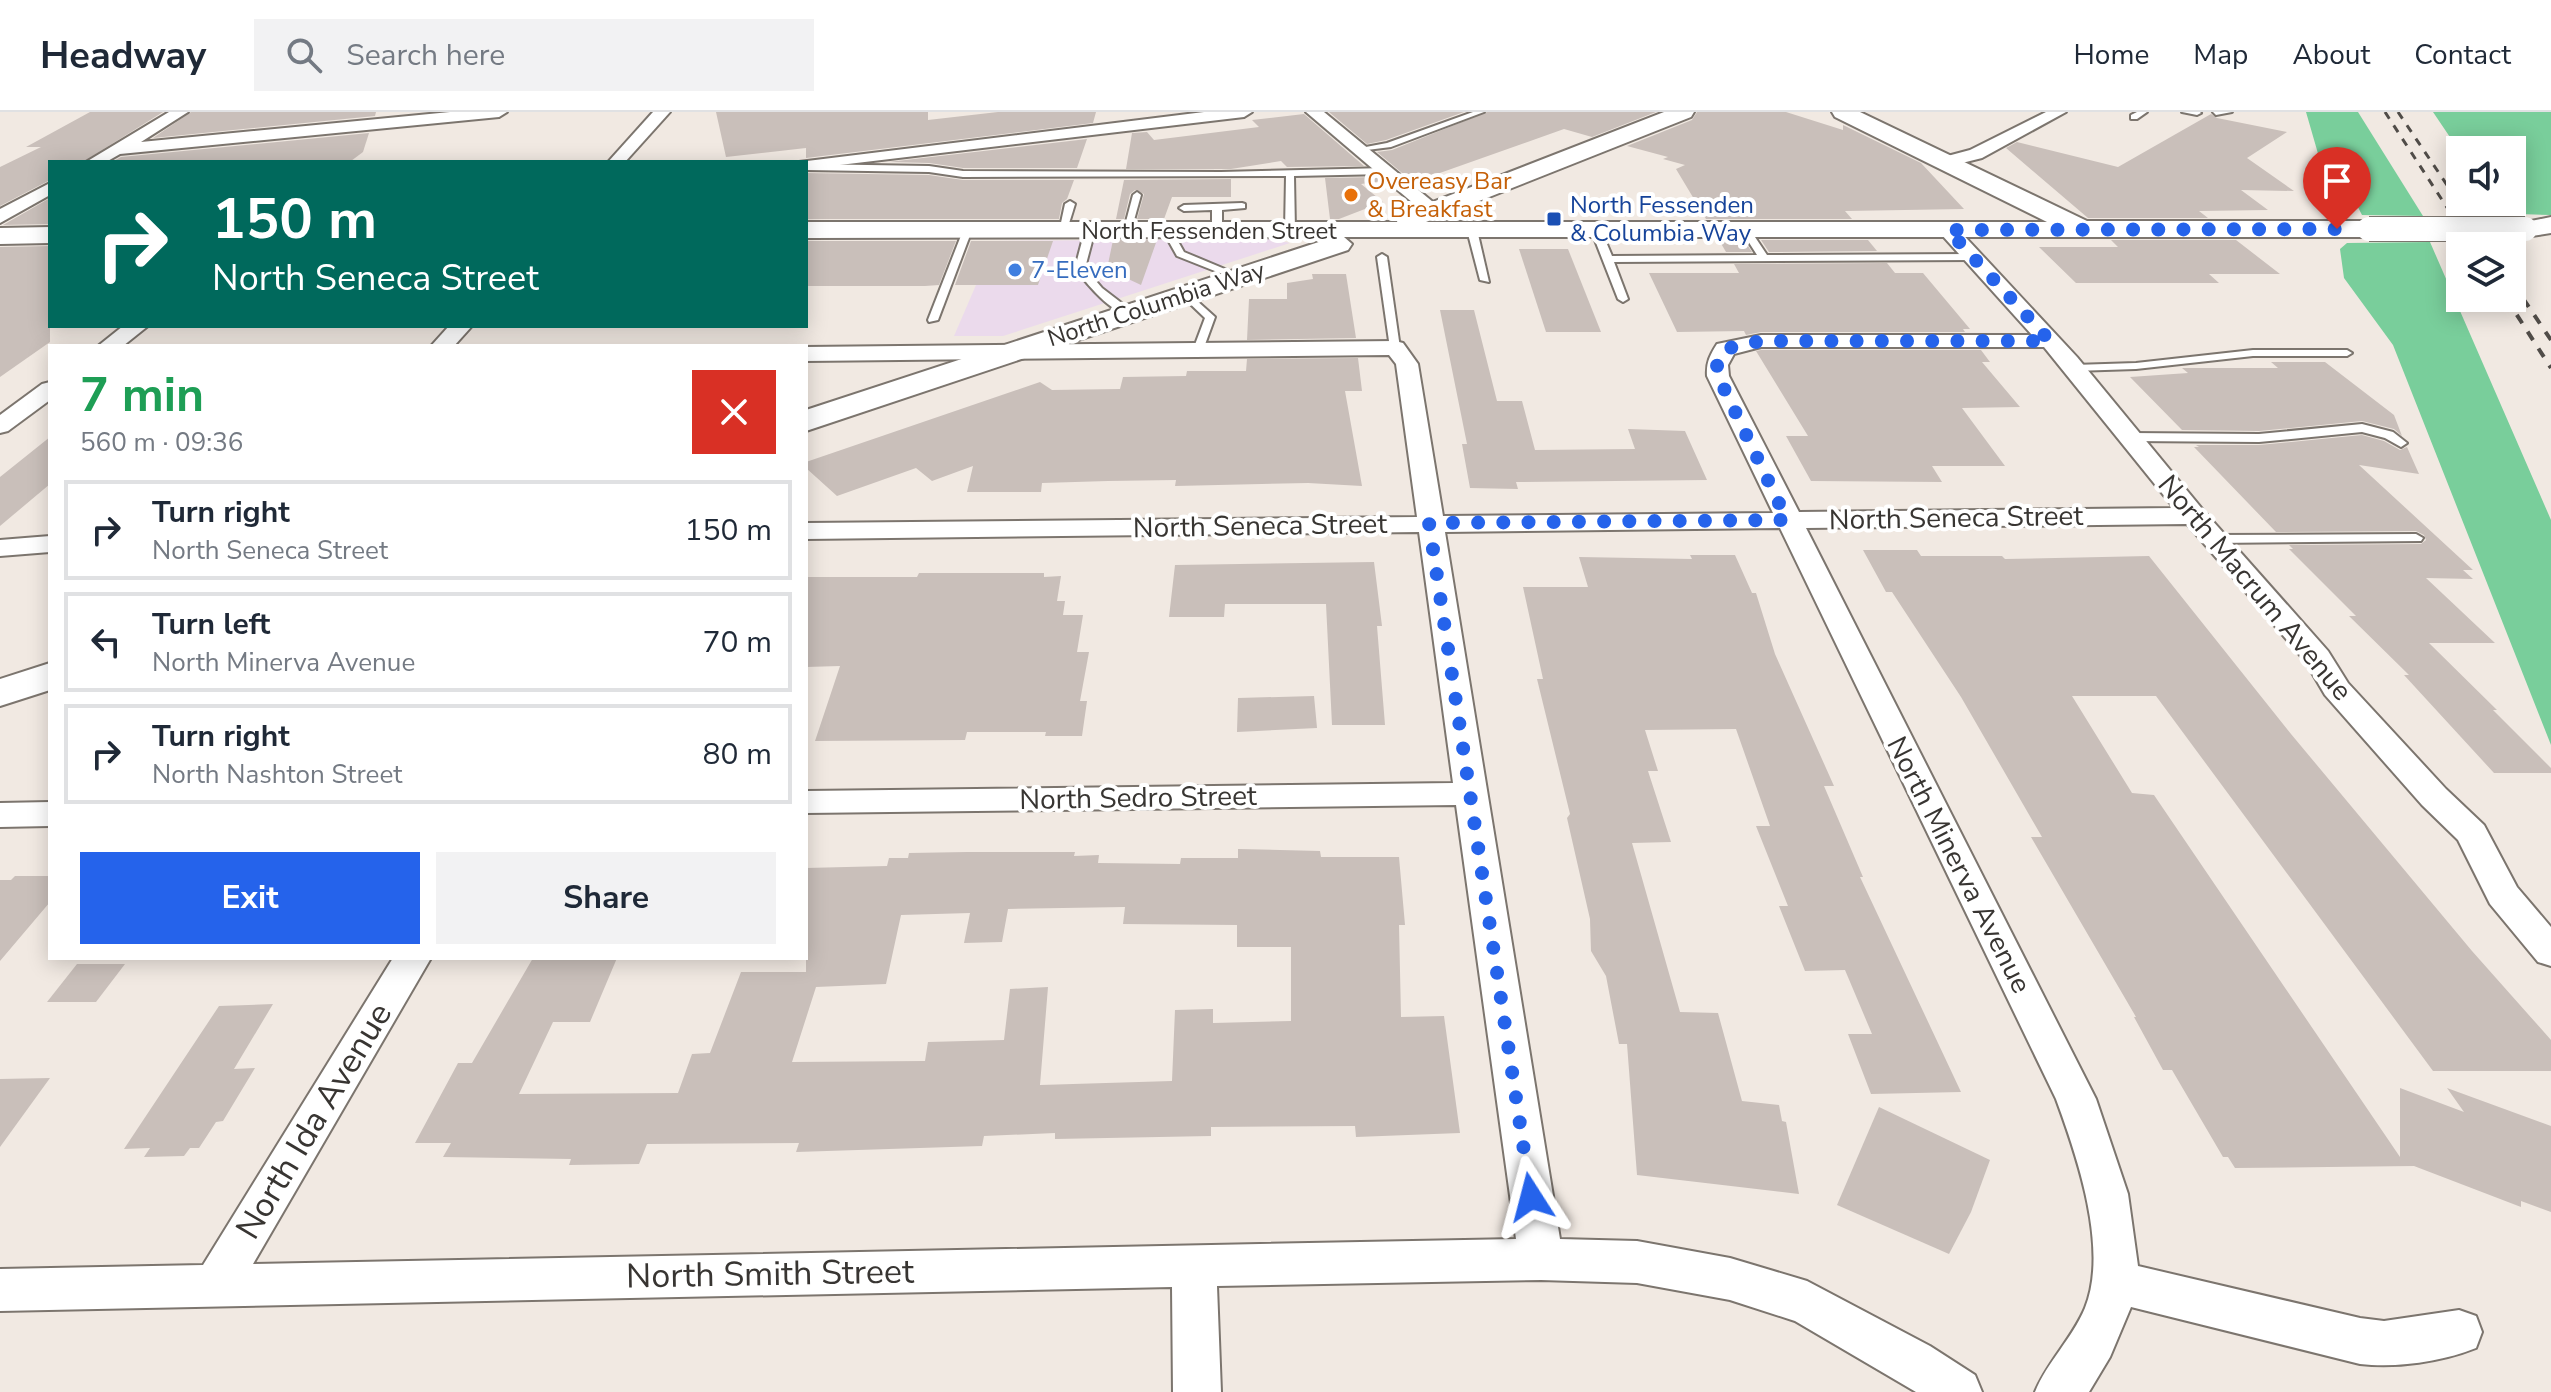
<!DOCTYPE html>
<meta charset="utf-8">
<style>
body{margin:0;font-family:"Nunito Sans",sans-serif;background:#f2f2f3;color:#1f2937;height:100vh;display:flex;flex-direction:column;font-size:30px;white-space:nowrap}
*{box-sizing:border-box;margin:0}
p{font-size:26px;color:#747a83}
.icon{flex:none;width:44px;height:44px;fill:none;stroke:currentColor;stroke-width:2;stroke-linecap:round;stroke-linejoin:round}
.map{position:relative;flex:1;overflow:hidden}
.sheet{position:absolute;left:48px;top:232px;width:760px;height:616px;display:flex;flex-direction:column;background:#fff;border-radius:0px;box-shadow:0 4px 20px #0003}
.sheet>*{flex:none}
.top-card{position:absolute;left:48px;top:48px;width:760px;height:168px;border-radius:0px;box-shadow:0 4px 20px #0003;background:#00695c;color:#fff;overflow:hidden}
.controls{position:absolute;left:2446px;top:24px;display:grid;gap:16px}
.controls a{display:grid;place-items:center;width:80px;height:80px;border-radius:0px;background:#fff;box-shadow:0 4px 20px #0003;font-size:40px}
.pin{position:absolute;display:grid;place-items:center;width:68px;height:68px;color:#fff;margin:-82px -34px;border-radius:50% 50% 50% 0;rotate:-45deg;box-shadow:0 0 8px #0007}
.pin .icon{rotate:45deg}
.me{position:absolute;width:88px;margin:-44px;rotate:351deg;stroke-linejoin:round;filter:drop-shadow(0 0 6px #0008)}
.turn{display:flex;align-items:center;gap:28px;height:168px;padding:0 32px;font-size:36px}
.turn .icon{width:104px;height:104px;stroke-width:2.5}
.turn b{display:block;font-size:56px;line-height:68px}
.round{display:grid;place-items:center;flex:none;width:84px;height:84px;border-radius:0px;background:#f2f2f3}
.headline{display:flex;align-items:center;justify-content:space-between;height:136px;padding:0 32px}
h1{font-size:48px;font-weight:700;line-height:60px;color:#1e9e55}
.primary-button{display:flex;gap:16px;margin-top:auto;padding:16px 32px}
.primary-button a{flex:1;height:92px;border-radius:0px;background:#2563eb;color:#fff;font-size:32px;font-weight:700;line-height:92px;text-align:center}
.primary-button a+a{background:#f2f2f3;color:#1f2937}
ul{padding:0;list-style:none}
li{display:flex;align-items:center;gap:24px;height:100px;margin:0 16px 12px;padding:0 16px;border:4px solid #e0e1e3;border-radius:0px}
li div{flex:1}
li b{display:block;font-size:30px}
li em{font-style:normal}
header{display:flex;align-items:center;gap:48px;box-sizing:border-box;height:112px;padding:0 40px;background:#fff;border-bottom:2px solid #e0e1e3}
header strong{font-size:38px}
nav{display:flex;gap:44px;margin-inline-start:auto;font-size:28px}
.search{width:560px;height:72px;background:#f2f2f3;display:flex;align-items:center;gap:20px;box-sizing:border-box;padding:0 28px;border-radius:0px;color:#747a83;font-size:30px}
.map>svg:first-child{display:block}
.commercial{fill:#ebdaec}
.green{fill:#79ce9b}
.building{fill:#c9bfba;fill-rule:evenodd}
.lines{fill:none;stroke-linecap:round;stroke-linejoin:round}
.lane-casing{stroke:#7c756e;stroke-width:4}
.street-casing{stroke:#7c756e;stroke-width:4}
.secondary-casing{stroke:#7c756e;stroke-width:4}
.lane{fill:#fff;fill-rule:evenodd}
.street{fill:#fff;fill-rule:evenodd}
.secondary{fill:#fff;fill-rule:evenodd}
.rail-far1{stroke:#504c48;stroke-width:3;stroke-dasharray:8 8;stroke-linecap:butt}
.rail{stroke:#504c48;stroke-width:4;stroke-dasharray:10 10;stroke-linecap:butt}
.secondary-bridge-casing{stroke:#7c756e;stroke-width:26;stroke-linecap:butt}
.secondary-bridge{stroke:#fff;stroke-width:24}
.route{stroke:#2563eb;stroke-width:14;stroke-dasharray:0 25.2}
.food-dot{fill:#e8710a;stroke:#fff;stroke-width:3}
.transit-dot{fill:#1a4fb4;stroke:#fff;stroke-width:3}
.shop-dot{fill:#3f7fe0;stroke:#fff;stroke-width:3}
.labels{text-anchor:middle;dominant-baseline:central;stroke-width:8;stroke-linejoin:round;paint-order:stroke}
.far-food-label{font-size:24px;fill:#c56008;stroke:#fff;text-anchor:start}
.far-transit-label{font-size:24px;fill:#164399;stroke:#fff;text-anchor:start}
.far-street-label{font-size:24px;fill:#383532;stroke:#fff}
.far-shop-label{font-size:24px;fill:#366cbe;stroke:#fff;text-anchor:start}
.street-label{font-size:28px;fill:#383532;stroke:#fff}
.near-street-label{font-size:34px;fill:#383532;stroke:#fff}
</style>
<header>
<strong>Headway</strong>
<div class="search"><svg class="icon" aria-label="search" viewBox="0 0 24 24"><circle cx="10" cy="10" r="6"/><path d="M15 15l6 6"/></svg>Search here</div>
<nav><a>Home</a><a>Map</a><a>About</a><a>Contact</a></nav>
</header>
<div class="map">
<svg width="2551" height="1280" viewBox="0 0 2551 1280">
<rect width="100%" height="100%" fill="#f1e9e2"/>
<polygon class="commercial" points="1272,127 1290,131 1003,224 954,224 995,129"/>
<g class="green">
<polygon points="2306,0 2358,0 2423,104 2362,103 2341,62 2319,45"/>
<polygon points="2433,0 2551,0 2551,103 2519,102 2495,90 2512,90 2512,38 2460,40"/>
<polygon points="2430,130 2551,408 2551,633 2393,233 2344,166 2340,137 2347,131"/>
</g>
<g class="building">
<polygon points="90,0 163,0 83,50 50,50 50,68 0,94 0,55 41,35 26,35"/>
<polygon points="191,0 376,0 375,4 153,26"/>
<polygon points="716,0 928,0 928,8 998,0 1096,0 1093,11 806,46 806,36 726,45"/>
<polygon points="1329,0 1464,0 1386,28 1367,32"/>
<polygon points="1487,0 1656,0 1592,25 1564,17 1437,62 1408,66 1377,40 1392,38"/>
<polygon points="1697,0 1786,0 1843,18 1843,13 1921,51 1964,97 1845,99 1852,107 1706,107 1676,57 1685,53 1663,47 1668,45 1627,34 1692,8"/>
<polygon points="1304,2 1364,54 1287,55 1281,49 1231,57 1126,57 1132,21 1147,20 1154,28 1259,15 1252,8"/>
<polygon points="2211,2 2217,6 2287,20 2247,46 2294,79 2241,78 2268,98 2199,99 2208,106 2088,106 2006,36 2017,30 2118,55"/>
<polygon points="369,21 363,40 351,49 112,50 121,45"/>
<polygon points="1087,27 1077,56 963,56 929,51 888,50"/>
<polygon points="806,61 929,63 963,68 1074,68 1067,87 1062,91 1059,107 806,107"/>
<polygon points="1378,65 1383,69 1361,72 1383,90 1339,107 1330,107 1325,66"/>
<polygon points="1231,67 1231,85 1172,85 1164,107 1137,107 1144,82 1135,78 1130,82 1124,107 1116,107 1124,68"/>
<polygon points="50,86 50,112 3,113"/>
<polygon points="1113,128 1157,128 1141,173 1107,157"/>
<polygon points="1719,128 1744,128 1752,140 1726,140"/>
<polygon points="1761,128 1868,128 1877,139 1769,140"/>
<polygon points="2111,128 2236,128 2280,162 2209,162 2219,171 2076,171 2039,135 2118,135"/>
<polygon points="806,129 956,129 939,173 925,174 806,174"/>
<polygon points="971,129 1053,129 1038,173 955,173"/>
<polygon points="50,134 50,230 0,265 0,135"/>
<polygon points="1519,137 1568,137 1601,220 1546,220"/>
<polygon points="1887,151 1895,161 1923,161 1970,217 1963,217 1965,220 1761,220 1746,223 1744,219 1677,220 1649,161 1739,161 1734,152"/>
<polygon points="1312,162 1346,162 1356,226 1247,228 1249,187 1287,187 1287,171 1313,167"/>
<polygon points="1440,198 1474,198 1497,289 1522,289 1535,338 1635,337 1628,317 1685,319 1707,368 1516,370 1518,377 1470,376 1462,332 1467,332"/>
<polygon points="1761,238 1981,238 1990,250 1982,250 2020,295 1962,296 2005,354 1932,354 1942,370 1811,369 1786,324 1808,324 1756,239"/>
<polygon points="1358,246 1362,279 1345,279 1362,374 1308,371 1175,374 1176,368 1108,369 1042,371 1041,380 967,380 973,354 932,369 916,356 837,384 806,356 806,350 1040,270 1052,278 1120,277 1123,265 1186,264 1187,259 1246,259 1247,247"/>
<polygon points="2271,250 2325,250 2394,303 2402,324 2394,317 2362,309 2259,319 2182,318 2130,265 2188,261 2182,256 2278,256"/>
<polygon points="2362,323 2384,329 2400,338 2407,335 2419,362 2359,353 2473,458 2463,458 2473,467 2426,466 2495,531 2429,531 2497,598 2493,598 2551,656 2551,661 2494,661 2404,563 2409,563 2349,504 2356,504 2289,437 2293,437 2289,433 2421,432 2426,428 2424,423 2416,419 2276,420 2194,335 2199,335 2196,333 2259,333"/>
<polygon points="50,325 50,372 0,414 0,365"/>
<polygon points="1863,438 1917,438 1921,444 2002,444 2005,447 2149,444 2291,622 2472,839 2551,928 2551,959 2433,959 2156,584 2072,584 2132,681 2154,683 2400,1045 2400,976 2464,1000 2447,976 2551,1014 2551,1100 2521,1089 2521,1095 2414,1054 2235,1056 2228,1045 2223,1045 2172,958 2163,958 2134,905 2136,905 2031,725 2042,725 1961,585 1892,480 1886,480"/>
<polygon points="1690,443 1735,443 1752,481 1756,481 1775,542 1834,674 1824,674 1863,765 1860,765 1961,980 1871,982 1848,922 1872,922 1845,858 1805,859 1779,794 1788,794 1756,714 1770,714 1736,617 1645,618 1658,659 1648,659 1671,730 1632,731 1680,900 1718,901 1742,989 1779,993 1782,1009 1786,1010 1799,1082 1637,1063 1627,932 1619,932 1606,864 1591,839 1590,807 1567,706 1570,702 1537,567 1543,567 1523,475 1588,475 1579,445 1692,447"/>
<polygon points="1374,450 1382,514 1377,514 1385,613 1332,613 1326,492 1225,492 1224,505 1169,505 1175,453"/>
<polygon points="919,461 1044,461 1044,465 1061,464 1057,489 1065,489 1063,503 1083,503 1077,540 1089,540 1080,589 1087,589 1082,624 1045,624 1046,620 967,620 965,628 815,629 840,554 806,555 806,465 917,465"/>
<polygon points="1314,584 1317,616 1237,620 1238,586"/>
<path d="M 1238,737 L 1320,739 L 1321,745 L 1399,745 L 1405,813 L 1399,813 L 1401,905 L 1444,904 L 1460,1021 L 1356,1025 L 1355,1014 L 1211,1015 L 1211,1024 L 1055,1027 L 1055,1021 L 984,1024 L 982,1034 L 796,1040 L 799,1031 L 647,1032 L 639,1052 L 569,1053 L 571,1047 L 443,1045 L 451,1031 L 415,1031 L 458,951 L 472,951 L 533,846 L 617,846 L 590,910 L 553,910 L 519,982 L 678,981 L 692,942 L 710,941 L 741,860 L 806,860 L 806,756 L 887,754 L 889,746 L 908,746 L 909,741 L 967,740 L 1075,740 L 1074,744 L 1099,743 L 1098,751 L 1180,752 L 1181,746 L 1238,746 ZM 1125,795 L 1123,812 L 1237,813 L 1237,835 L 1291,835 L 1291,909 L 1213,911 L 1213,897 L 1175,898 L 1172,969 L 1040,973 L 1048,875 L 1010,877 L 1004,928 L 928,930 L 925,949 L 792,950 L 816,875 L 886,872 L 901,803 L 970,801 L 964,831 L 1002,830 L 1008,797 Z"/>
<polygon points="15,764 50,764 50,790 0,849 0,768 11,768"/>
<polygon points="77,852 125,852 96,890 47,890"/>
<polygon points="273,892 234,957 255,956 223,1009 216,1010 199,1036 190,1036 184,1044 144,1045 150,1036 124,1037 219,894"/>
<polygon points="50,966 0,1035 0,967"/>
<polygon points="1879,995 1990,1048 1971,1100 1949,1142 1837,1093"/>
</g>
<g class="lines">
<defs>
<g id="lane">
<polygon points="1473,0 1484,0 1391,35 1359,39 1355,37 1387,31"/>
<polygon points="2137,0 2147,0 2137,7 2131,7 2131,3"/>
<polygon points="2182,0 2200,0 2201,1 2197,3"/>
<polygon points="2213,0 2232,0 2216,3"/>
<polygon points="806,52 929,54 963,59 1221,60 1386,56 1390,59 1386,62 1294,64 1295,119 1290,122 1285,119 1286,64 963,65 929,60 806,58"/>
<polygon points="1137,80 1141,83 1131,119 1123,121 1133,83"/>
<polygon points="1070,89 1075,92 1067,118 1059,120 1065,92"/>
<polygon points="1242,91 1245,92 1245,96 1222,98 1222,119 1217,122 1212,119 1212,98 1184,99 1179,96 1184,93"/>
<path d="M 1090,115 L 1095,118 L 1085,156 L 1102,176 L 1132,199 L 1132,203 C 1113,204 1086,171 1075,156 L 1085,118 Z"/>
<polygon points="1472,115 1477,118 1489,170 1480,168 1467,118"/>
<polygon points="1596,115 1601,118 1612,144 1757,143 1741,118 1746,115 1749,116 1767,143 1973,142 1978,145 1973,148 1614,150 1628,187 1623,190 1618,187 1591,118"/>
<polygon points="964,116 972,118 938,208 929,210 928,208"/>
<polygon points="1165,117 1171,117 1184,140 1244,165 1235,167 1177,144 1163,119"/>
<polygon points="1382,142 1387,145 1400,236 1395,239 1390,236 1377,145"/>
<polygon points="1186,179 1215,205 1203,238 1198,241 1193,238 1205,206 1182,184 1181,182"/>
<polygon points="2253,238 2347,238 2352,241 2347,244 2253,244 2136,257 2074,259 2068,256 2074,253 2136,251"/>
<polygon points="2362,312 2393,320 2407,331 2401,335 2385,326 2362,320 2259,330 2130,329 2124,325 2130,321 2259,322"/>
<polygon points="2416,422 2423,426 2421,429 2214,431 2207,427 2214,423"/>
</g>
<g id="street">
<polygon points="169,0 188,0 141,30 450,0 507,0 499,5 120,42 106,50 86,50"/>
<polygon points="653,0 670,0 625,50 608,50"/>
<polygon points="1204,0 1252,0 1244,5 806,57 806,50 799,50"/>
<polygon points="1306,0 1324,0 1439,95 1442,99 1439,103 1427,103"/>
<polygon points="2046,0 2066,0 1982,46 1946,55 1938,50 1940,46 1970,38"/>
<polygon points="50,71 50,83 0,111 0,97"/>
<path d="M 1948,112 L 1955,114 L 2077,245 L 2203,398 L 2328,539 L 2348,571 L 2446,677 L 2484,713 L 2517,775 L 2551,815 L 2551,854 L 2538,850 L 2490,792 L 2458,728 L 2422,693 L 2325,583 L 2305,549 L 2187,412 L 1806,416 L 2096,987 L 2128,1082 L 2138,1154 L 2360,1206 L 2384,1209 L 2459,1198 L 2476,1204 L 2482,1220 L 2476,1236 C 2441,1250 2397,1256 2360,1252 L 2131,1195 L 2110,1245 L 2089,1280 L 2035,1280 C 2047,1250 2072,1227 2085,1196 C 2109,1137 2077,1044 2056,987 L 1780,416 L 1445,420 L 1560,1127 L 1637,1129 L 1730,1146 L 1807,1169 L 1930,1234 L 1975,1263 L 1982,1280 L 1916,1280 L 1795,1209 L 1730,1188 L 1637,1171 L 1541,1168 L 1217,1174 L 1221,1280 L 1173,1280 L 1172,1175 L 0,1199 L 0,1157 L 203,1153 L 393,846 L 431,846 L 253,1152 L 1516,1127 L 1456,693 L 806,701 L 806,679 L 1453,671 L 1419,420 L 806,427 L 806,411 L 1417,405 L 1396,252 L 1389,243 L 806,249 L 806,235 L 1395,229 L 1403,231 L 1418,252 L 1443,404 L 1773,401 L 1707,264 C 1706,251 1710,243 1717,232 L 1761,223 L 2032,223 L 1941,122 L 1939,118 ZM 1761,235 L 2044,235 L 2174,396 L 1799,400 L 1729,264 L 1728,253 L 1734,242 Z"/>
<polygon points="123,214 148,214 123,234 98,234"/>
<polygon points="449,214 472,214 454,234 431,234"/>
<polygon points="50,270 50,288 8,319 0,321 0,303 42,272"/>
<polygon points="50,424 50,440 0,444 0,428"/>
<polygon points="50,690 50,714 0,715 0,691"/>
</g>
<g id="secondary">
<polygon points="1664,0 1694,0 1691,5 1426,110 2047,110 1835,5 1832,0 1860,0 2087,109 2369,109 2378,112 2382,117 2378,122 2369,125 1344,125 1352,132 1348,138 806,319 806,298 1334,125 806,126 806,110 1397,110 1399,103"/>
<polygon points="2551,105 2551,121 2525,125 2516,122 2512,117 2516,112"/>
<polygon points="50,115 50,131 0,132 0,116"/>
<polygon points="50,551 50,578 0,594 0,567"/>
</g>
</defs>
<use href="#lane" class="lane-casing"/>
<use href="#street" class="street-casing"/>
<use href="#secondary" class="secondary-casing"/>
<use href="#lane" class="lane"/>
<use href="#street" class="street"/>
<use href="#secondary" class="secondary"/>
<g class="rail-far1">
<polyline points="2385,0 2472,134"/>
<polyline points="2398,0 2488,134"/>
</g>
<g class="rail">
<polyline points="2512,170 2551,228"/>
<polyline points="2506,186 2551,256"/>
</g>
<defs>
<polyline id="secondary-bridge" points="2369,117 2525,117"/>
</defs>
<use href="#secondary-bridge" class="secondary-bridge-casing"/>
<use href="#secondary-bridge" class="secondary-bridge"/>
</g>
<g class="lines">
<polyline class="route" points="1531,1085 1429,411 1787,408 1718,264 1717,253 1725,237 1761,229 2050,229 1948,118 2337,117"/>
</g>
<circle class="food-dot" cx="1351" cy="83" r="8"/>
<rect class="transit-dot" x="1546" y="99" width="16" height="16" rx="4"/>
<circle class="shop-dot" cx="1015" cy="158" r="8"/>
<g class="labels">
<g class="far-food-label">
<text x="1367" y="69">Overeasy Bar<tspan x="1367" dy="28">&amp; Breakfast</tspan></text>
</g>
<g class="far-transit-label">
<text x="1570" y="93">North Fessenden<tspan x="1570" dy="28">&amp; Columbia Way</tspan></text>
</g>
<g class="far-street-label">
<text x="1209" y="119">North Fessenden Street</text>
<text transform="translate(1156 192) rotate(-18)">North Columbia Way</text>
</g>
<g class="far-shop-label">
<text x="1031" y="158">7-Eleven</text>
</g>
<g class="street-label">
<text transform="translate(1956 406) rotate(-1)">North Seneca Street</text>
<text transform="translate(1260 414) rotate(-1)">North Seneca Street</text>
<text transform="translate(2255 476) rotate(50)">North Macrum Avenue</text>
<text transform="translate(1138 686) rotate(-1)">North Sedro Street</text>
<text transform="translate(1959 753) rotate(63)">North Minerva Avenue</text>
</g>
<g class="near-street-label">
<text transform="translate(314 1009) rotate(-59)">North Ida Avenue</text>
<text transform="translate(770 1162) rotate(-1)">North Smith Street</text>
</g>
</g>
</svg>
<div class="controls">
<a><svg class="icon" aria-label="sound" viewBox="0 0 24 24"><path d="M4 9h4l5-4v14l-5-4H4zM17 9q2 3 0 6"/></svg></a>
<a><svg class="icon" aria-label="layers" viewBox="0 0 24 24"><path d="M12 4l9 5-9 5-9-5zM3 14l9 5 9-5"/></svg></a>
</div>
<div class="pin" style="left:2337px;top:117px;background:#d93025"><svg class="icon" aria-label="arrive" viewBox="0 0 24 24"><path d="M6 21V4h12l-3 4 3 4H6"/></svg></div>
<svg class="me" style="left:1531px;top:1085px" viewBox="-20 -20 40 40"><path d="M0-17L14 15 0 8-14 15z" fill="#2563eb" stroke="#fff" stroke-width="4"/></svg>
<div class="top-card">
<div class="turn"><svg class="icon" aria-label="right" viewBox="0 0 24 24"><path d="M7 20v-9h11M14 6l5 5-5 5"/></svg><div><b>150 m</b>North Seneca Street</div></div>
</div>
<section class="sheet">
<div class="headline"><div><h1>7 min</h1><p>560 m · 09:36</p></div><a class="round" style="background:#d93025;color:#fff"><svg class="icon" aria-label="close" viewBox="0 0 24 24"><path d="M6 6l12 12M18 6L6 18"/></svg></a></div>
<ul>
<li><svg class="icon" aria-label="right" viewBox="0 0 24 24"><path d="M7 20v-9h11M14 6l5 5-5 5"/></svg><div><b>Turn right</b><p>North Seneca Street</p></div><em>150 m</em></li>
<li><svg class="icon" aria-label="left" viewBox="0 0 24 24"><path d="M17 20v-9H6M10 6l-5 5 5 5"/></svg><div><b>Turn left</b><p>North Minerva Avenue</p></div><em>70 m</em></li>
<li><svg class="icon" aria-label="right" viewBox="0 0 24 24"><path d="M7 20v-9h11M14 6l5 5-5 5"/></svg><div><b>Turn right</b><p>North Nashton Street</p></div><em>80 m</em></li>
</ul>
<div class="primary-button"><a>Exit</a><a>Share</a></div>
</section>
</div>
